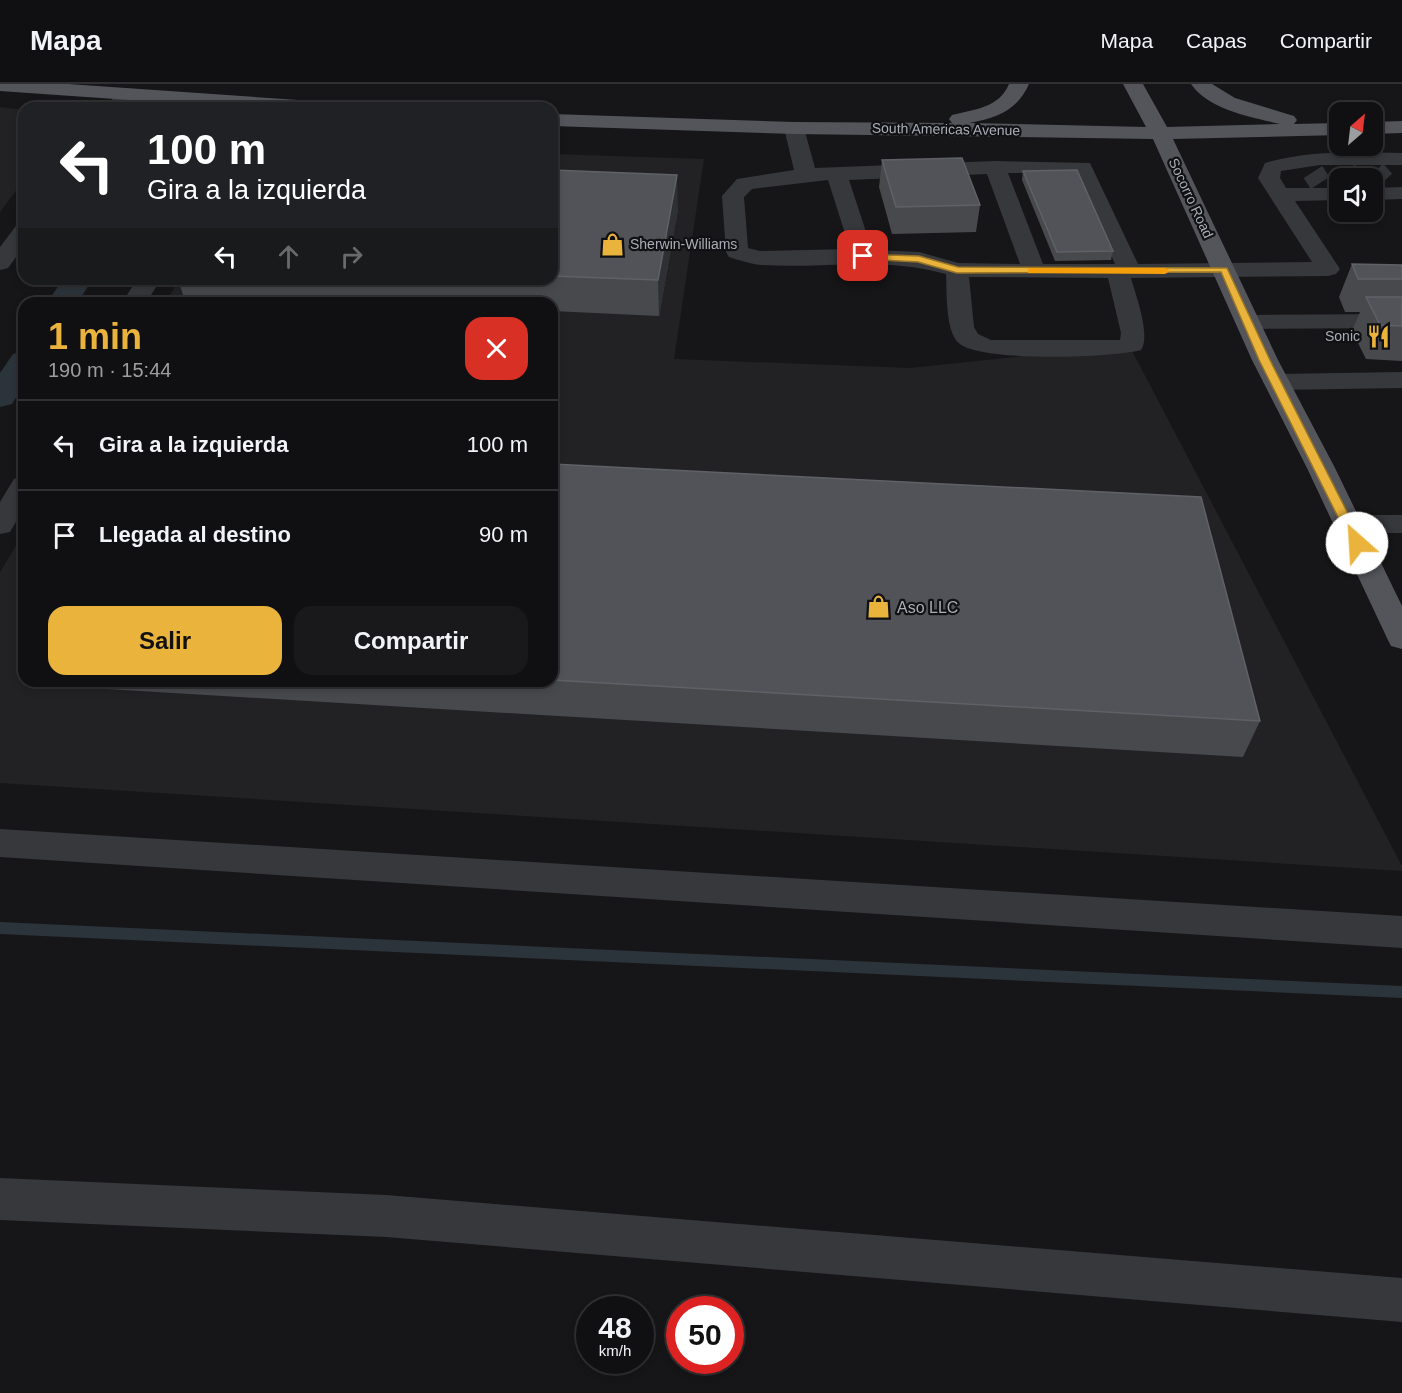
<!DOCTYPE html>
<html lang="es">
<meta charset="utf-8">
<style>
body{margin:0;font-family:Helvetica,sans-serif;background:#19191b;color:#f1f3f6;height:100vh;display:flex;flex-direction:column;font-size:22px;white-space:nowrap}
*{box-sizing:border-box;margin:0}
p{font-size:20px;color:#9c9d9f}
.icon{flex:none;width:33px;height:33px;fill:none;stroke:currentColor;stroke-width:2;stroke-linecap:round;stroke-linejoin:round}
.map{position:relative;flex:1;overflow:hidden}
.panel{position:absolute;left:18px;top:213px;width:540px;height:390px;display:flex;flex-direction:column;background:#101012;border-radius:18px;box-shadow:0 3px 9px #0003,0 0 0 2px #303032}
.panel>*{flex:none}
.top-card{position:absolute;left:18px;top:18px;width:540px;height:183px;border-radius:18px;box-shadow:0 3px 9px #0003,0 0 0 2px #303032;background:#202124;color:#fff;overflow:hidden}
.needle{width:39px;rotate:28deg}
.buttons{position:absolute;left:1329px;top:18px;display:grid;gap:12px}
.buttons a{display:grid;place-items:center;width:54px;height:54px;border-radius:12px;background:#101012;box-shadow:0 3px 9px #0003,0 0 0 2px #303032;font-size:30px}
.speed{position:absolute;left:576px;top:1212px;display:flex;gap:12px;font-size:30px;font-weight:700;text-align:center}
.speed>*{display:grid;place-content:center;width:78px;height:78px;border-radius:50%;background:#101012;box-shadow:0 3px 9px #0003,0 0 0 2px #303032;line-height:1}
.speed small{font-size:15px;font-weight:400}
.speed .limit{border:9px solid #d22;background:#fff;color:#111}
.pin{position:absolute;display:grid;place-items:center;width:51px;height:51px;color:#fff;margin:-26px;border-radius:12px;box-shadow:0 3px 9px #0006}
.me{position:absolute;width:66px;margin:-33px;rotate:334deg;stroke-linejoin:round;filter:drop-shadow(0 0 4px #0008)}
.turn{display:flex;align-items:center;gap:21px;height:126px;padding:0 30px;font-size:27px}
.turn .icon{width:78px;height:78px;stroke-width:2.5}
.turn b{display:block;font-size:42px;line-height:51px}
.lanes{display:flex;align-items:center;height:57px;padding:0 30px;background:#0003;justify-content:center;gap:30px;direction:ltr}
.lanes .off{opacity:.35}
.round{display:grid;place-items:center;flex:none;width:63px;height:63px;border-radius:18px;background:#19191b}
.summary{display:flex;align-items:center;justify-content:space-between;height:102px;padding:0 30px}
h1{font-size:36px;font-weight:800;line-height:45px;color:#e9b33c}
.action{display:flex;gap:12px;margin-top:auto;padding:12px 30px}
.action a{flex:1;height:69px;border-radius:18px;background:#e9b33c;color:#111;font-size:24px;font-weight:800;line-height:69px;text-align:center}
.action a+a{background:#19191b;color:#f1f3f6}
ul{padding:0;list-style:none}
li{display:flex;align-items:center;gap:18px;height:90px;padding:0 30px;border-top:2px solid #303032}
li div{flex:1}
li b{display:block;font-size:22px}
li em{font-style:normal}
header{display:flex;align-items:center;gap:36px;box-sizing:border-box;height:84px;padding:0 30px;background:#101012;border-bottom:2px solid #303032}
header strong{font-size:28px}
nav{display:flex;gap:33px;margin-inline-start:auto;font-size:21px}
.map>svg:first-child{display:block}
.built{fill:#222225}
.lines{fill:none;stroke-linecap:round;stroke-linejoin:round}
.stream{fill:#2c343b;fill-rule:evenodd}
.canal{fill:#2c343b;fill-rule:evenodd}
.minor-tunnel{stroke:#333438;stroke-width:22;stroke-dasharray:22 10;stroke-linecap:butt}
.minor{fill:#37383c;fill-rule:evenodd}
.major{fill:#53555b;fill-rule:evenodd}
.wall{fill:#47494d}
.shaded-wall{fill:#2f3033}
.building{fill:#525358;stroke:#5f6167;stroke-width:1.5}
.route{fill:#e9b33c;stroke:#977427;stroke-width:1.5}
.slow{fill:#f59e0b}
.labels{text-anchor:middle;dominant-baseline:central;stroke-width:4.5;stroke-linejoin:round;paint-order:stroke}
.far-street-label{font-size:14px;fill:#a8adb7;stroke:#111113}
.far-poi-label{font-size:14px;fill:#a8adb7;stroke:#111113;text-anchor:start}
.poi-label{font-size:16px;fill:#a8adb7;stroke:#111113;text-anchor:start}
</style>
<header>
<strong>Mapa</strong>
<nav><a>Mapa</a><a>Capas</a><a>Compartir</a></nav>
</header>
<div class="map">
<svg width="1402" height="1309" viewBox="0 0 1402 1309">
<rect width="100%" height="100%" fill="#161618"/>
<g class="built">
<polygon points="0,23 24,26 24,96 0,128"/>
<polygon points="552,70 704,75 674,275 910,284 1129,261 1402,782 1402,787 0,699 0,488 24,449 24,597 552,597 552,219 165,219 180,195 552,195"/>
</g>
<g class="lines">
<polygon class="stream" points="0,838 1402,902 1402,914 0,850"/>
<g class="canal">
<polygon points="63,195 93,195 77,219 47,219"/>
<polygon points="24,267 24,301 12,320 0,323 0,289 13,270"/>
</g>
<g class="minor-tunnel">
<polyline points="1346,87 1351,94"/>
<polyline points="1375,87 1384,97"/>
<polyline points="1313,88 1320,99"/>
</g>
<g class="minor">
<polygon points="125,5 132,7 135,11 126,24 106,24 118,7"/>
<path d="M 794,38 L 801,40 L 804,44 L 815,84 L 995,77 L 1090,79 L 1138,180 L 1312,178 L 1258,94 L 1265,79 C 1310,66 1355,68 1402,69 L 1402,81 L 1320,81 L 1281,87 L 1280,94 L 1286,104 L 1340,104 L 1340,116 L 1295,117 L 1340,185 L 1336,190 L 1328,192 L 1131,194 C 1136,212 1151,251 1141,266 C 1111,274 983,278 960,260 C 945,250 947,207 946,190 C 883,172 824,185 761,181 C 750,180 739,176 729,173 L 726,168 L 722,112 L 737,95 L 794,86 L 784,44 L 787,40 ZM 1008,89 L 1075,89 L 1115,180 L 1043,180 ZM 987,90 L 1020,180 L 958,179 L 919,168 L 872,166 L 849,96 ZM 828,96 L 850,165 L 760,167 L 748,164 L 744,113 L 752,105 ZM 969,193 L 1108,194 L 1121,249 L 1120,256 L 991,256 L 978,250 L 974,243 Z"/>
<polygon points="1402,103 1402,115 1372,116 1372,104"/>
<polygon points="24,140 24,162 8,184 0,186 0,163 16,142"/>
<polygon points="137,195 161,195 146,219 122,219"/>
<polygon points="1402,230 1402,244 1248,245 1239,243 1236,238 1239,233 1248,231"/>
<polygon points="1402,288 1402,304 1276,306 1267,303 1263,298 1267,293 1276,290"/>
<polygon points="24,392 24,424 10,448 0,450 0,418 14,395"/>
<polygon points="1347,431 1402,431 1402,449 1347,449 1337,447 1333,440 1337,433"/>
<polygon points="0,745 1402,832 1402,864 0,773"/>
<polygon points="0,1094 386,1111 1402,1194 1402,1238 386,1153 0,1136"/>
</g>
<g class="major">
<polygon points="0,0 68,0 328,18 335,20 338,24 244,24 0,7"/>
<path d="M 1009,0 L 1029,0 C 1017,27 996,34 969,39 L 1146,43 L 1123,0 L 1143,0 L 1167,43 L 1280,40 C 1251,33 1209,26 1191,0 L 1212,0 L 1235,14 L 1294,32 L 1297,36 L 1294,40 L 1340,39 L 1340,51 L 1173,55 L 1278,276 L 1335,384 L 1402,522 L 1402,565 L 1391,562 L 1387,554 L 1307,384 L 1252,276 L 1153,55 L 794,50 L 552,42 L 552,30 L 794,38 L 952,39 L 949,35 L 952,31 C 975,25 999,24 1009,0 Z"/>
<polygon points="1402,37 1402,49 1372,50 1372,38"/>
</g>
</g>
<g class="wall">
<polygon points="882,76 980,121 976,148 892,150 879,103"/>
<polygon points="552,86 678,125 659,232 552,227 552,219 367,219 183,211 178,195 552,195"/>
<polygon points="1023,87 1113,167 1111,176 1055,177 1022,96"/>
<polygon points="1352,180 1402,181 1402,277 1366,275 1352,247 1360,228 1345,228 1339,213"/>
<polygon points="552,380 1260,637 1243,673 40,601 37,597 552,597"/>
<polygon points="24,558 24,572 20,565"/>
</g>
<polygon class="shaded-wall" points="677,91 678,125 659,232 658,196"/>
<g class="building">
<polygon points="962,74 980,121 896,123 882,76"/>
<polygon points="552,86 677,91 658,196 552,192"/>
<polygon points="1077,86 1113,167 1057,168 1023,87"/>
<polygon points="1352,180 1402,181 1402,195 1358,195"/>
<polygon points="1366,213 1402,213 1402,242 1380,241"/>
<polygon points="552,380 1201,413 1260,637 552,596"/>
<polygon points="24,558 24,565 20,565"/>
</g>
<polygon class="route" points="860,170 919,172 958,183 1227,184 1270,276 1363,459 1357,463 1351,459 1259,276 1221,188 957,189 918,178 863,175 858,172"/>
<polygon class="slow" points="1031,184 1165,184 1170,187 1165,190 1028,189 1028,185"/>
<defs>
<symbol id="shop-bare" viewBox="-9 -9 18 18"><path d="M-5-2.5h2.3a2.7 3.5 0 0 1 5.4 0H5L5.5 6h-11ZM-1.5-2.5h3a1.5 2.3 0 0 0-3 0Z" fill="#e9b33c" stroke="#111113" stroke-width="2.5" paint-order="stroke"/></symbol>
<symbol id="restaurant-bare" viewBox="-9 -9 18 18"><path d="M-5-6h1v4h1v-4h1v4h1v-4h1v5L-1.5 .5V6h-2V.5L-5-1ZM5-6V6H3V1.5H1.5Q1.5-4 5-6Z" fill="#e9b33c" stroke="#111113" stroke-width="2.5" paint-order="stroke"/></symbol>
</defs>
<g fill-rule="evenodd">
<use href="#shop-bare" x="596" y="144" width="33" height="33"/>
<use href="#restaurant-bare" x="1362" y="236" width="33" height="33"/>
<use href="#shop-bare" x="862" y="506" width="33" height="33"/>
</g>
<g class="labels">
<g class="far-street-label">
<text transform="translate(946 45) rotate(1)">South Americas Avenue</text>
<text transform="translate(1191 114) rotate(65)">Socorro Road</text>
</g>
<g class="far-poi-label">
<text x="630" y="160">Sherwin-Williams</text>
<text x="1360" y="252" text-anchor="end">Sonic</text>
</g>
<g class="poi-label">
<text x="897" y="523">Aso LLC</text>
</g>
</g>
</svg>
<div class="buttons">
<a><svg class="needle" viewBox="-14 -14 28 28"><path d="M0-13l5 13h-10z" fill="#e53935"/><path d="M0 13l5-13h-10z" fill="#9c9d9f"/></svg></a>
<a><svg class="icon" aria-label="sound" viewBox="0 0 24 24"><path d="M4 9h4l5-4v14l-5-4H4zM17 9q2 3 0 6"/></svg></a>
</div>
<div class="speed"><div>48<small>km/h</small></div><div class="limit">50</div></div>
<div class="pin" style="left:863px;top:172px;background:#d93025"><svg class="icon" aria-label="arrive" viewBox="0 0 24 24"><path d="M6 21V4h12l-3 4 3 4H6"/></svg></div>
<svg class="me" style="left:1357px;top:459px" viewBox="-20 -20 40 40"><circle r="19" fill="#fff"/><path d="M0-13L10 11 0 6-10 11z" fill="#e9b33c"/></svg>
<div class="top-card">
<div class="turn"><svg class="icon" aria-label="left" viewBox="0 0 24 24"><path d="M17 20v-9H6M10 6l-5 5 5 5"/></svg><div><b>100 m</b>Gira a la izquierda</div></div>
<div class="lanes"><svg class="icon" aria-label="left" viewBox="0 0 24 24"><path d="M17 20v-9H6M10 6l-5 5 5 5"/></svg><svg class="icon off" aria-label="ahead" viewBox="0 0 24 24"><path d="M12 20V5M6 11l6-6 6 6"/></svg><svg class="icon off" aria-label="right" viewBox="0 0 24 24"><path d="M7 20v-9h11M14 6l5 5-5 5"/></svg></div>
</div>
<section class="panel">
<div class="summary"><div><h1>1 min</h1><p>190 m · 15:44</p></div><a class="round" style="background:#d93025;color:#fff"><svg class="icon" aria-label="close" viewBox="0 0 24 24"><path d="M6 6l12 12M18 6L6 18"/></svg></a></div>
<ul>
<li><svg class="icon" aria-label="left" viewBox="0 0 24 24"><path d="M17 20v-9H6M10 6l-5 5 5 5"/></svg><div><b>Gira a la izquierda</b></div><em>100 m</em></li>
<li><svg class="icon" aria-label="arrive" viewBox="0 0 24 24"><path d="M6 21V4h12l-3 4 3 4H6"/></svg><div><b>Llegada al destino</b></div><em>90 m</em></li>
</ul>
<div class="action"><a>Salir</a><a>Compartir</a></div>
</section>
</div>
